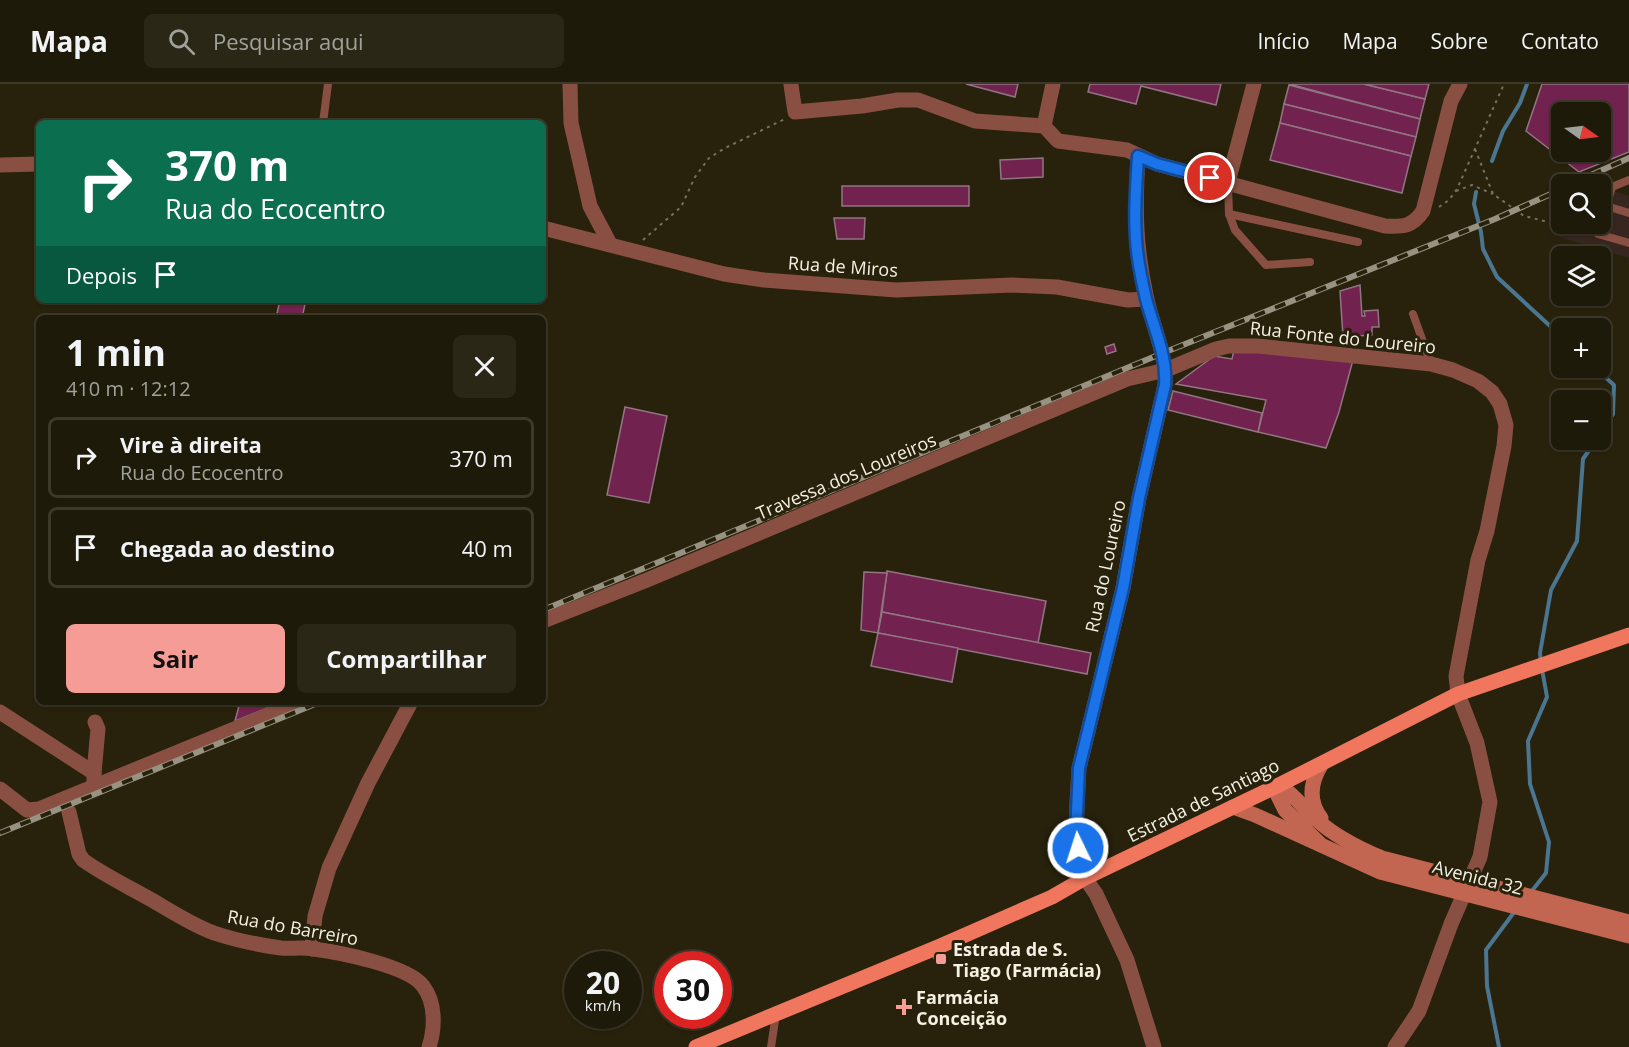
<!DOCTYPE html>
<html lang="pt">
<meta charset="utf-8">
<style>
body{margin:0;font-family:"Open Sans",sans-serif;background:#2b2717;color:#f1f3f6;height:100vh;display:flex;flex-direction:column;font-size:22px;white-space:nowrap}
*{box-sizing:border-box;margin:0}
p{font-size:20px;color:#a1a19c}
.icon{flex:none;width:33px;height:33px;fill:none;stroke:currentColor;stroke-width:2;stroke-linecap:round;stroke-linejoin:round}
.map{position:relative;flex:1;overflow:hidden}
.panel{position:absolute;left:36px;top:231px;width:510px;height:390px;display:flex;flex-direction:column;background:#1e1a09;border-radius:9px;box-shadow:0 2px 4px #0004,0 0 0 2px #3c382a}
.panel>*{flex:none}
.guide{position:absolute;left:36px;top:36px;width:510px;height:183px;border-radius:9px;box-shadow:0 2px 4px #0004,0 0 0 2px #3c382a;background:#0b6e4f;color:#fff;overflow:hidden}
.needle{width:39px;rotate:104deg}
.buttons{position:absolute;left:1551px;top:18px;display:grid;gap:12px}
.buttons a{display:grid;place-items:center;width:60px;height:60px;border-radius:9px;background:#1e1a09;box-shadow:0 2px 4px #0004,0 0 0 2px #3c382a;font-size:30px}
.speed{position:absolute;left:564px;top:867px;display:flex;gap:12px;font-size:30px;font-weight:700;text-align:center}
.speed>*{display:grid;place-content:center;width:78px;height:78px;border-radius:50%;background:#1e1a09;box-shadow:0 2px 4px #0004,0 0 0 2px #3c382a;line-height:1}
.speed small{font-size:15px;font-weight:400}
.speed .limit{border:9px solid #d22;background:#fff;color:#111}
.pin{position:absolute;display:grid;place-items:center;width:51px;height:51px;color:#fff;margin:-26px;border:3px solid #fff;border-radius:50%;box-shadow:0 2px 6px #0007}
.me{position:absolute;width:66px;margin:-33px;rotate:356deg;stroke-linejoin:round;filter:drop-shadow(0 0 4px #0008)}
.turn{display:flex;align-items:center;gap:21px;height:126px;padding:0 30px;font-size:27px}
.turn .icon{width:78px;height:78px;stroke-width:2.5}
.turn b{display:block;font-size:42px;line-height:51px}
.then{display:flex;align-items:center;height:57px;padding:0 30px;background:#0003;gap:12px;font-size:22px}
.round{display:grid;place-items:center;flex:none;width:63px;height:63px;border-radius:9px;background:#2b2717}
.headline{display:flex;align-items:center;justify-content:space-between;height:102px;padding:0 30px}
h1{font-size:36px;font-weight:700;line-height:45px}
.cta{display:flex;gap:12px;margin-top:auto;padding:12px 30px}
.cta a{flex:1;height:69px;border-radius:9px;background:#f59c96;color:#111;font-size:24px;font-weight:700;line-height:69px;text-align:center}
.cta a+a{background:#2b2717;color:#f1f3f6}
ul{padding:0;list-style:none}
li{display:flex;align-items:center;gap:18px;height:81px;margin:0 12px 9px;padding:0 18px;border:3px solid #3c382a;border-radius:9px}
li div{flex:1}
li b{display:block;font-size:22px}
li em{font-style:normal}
header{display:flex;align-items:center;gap:36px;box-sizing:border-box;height:84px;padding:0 30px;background:#1e1a09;border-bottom:2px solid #3c382a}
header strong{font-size:28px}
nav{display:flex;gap:33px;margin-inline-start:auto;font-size:21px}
.search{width:420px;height:54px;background:#2b2717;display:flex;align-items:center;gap:15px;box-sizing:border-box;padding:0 21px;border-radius:9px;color:#a1a19c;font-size:22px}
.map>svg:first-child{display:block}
.commercial{fill:#37251f}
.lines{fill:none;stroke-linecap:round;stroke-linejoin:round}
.stream{stroke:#4a7692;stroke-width:4}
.building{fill:#72224e;stroke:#907682;stroke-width:1.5;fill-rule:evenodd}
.path{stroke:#76715e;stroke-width:2;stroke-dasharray:3 4.5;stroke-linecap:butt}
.lane{stroke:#894f42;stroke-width:8}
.street{stroke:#894f42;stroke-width:15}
.secondary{stroke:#c36651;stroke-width:15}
.primary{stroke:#f0775d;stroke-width:15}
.rail-casing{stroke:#979281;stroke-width:6}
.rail{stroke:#28220c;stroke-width:4;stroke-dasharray:11;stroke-linecap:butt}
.route-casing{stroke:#114b97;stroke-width:15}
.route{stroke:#1a73e8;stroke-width:10}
.poi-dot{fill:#f59c96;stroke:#28220c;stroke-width:2}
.labels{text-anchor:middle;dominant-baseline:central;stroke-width:6;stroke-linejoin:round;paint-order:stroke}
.street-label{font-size:18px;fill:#f4f1e3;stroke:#28220c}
.poi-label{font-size:18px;font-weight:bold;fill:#f4f1e3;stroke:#28220c;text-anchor:start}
</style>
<header>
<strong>Mapa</strong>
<div class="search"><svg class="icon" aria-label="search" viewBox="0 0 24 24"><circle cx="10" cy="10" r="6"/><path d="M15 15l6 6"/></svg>Pesquisar aqui</div>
<nav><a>Início</a><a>Mapa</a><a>Sobre</a><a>Contato</a></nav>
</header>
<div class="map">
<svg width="1629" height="963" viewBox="0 0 1629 963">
<rect width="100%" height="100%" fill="#28220c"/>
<polygon class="commercial" points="1601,103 1629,112 1629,174 1559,153 1562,140 1600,140"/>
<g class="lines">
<g class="stream">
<polyline points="1492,77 1503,47 1520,19 1527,0"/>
<polyline points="1476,108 1474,120 1481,148 1483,165 1497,193 1562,253"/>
<polyline points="1595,284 1614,301 1613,330 1600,349"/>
<polyline points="1541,578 1540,569 1551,506 1577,457 1583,375 1596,356"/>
<polyline points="1531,808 1546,789 1549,758 1530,700 1528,657 1547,613 1542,585"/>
<polyline points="1499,963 1487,902 1486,866 1515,827"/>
</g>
</g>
<g class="building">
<polygon points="966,0 1018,0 1015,13"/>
<polygon points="1090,0 1221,0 1216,21 1141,2 1136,20 1088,8"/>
<polygon points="1289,0 1364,0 1425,15 1420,35"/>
<polygon points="1364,0 1429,0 1425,15"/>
<path d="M 1542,0 L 1629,0 L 1629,68 L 1579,88 L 1526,47 ZM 1562,28 L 1600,28 L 1600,68 L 1562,68 Z"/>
<polygon points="1289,1 1420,35 1416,53 1284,20"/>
<polygon points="1284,20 1416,53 1411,72 1280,39"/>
<polygon points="1280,39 1411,72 1402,109 1270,76"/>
<polygon points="1043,74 1043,93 1001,95 1000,76"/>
<rect x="842" y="102" width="127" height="20"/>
<polygon points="834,134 865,134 864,155 837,155"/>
<polygon points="1360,201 1362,232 1365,232 1364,227 1378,226 1379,243 1372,243 1372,251 1343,253 1340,207"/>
<polygon points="280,216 306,216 302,234 276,234"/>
<polygon points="1114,260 1116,267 1107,270 1105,263"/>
<polygon points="1234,266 1353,276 1339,328 1326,364 1258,348 1266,316 1176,300 1214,272 1232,275"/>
<polygon points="1173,307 1262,329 1258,348 1168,326"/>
<polygon points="625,323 667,332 649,419 607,411"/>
<polygon points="887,487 1046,517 1038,559 882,528"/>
<polygon points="864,488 887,489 878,549 861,546"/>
<polygon points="882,528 1091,569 1087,590 878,549"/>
<polygon points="878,549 958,564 952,598 871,582"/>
<polygon points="240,618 282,618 235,637"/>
<polygon points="944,870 946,875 936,878 934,874"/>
</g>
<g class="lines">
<g class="path">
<polyline points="1475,65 1493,110 1524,132 1589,148"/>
<polyline points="1456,107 1472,101 1493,110"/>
<polyline points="1439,123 1449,116 1457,105 1504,0"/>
<polyline points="643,156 681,123 695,93 709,74 725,64 785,35"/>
</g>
<g class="lane">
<polyline points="323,39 328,0"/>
<polyline points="1629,96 1612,103 1598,150 1629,159"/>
<polyline points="1228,100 1229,130 1235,146 1266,181 1310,178"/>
<polyline points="1606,122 1629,129"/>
<polyline points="1229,130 1358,158"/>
<polyline points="1413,230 1431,280"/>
<polyline points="771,963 776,930"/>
</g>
<g class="street">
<polyline points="570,0 571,39 590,122 610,160"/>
<polyline points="791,1 795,28 862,22 898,16 918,16 975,37 1044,42"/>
<path d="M 1044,42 L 1058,57 L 1127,66 L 1157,80 L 1385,142 C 1403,143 1412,143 1423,127 L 1451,17 L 1460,0"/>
<polyline points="1044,42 1053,0"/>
<path d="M 1138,72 C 1135,123 1135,160 1146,211 C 1152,242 1167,269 1165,301 L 1139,414 L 1123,504 L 1079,684 L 1077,719 L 1076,749 L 1080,779 L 1085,794 L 1096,810 L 1127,876 L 1154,963"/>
<polyline points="0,81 39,80"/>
<polyline points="1228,98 1254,0"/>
<polyline points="543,144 724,190 764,196 896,206 1012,201 1057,203 1128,216 1146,215"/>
<polyline points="543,537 647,496 1127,295 1166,286 1216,265 1229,262 1258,262 1431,280 1453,286 1478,297 1492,308 1500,320 1506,341 1504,362 1487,447 1478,476 1456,592 1458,610 1477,659 1490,718 1480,773 1451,840 1419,927 1395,963"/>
<polyline points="0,628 94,689 94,702"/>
<polyline points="94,689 98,645 95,638"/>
<polyline points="0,705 27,726 39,725 300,618"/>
<path d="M 69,728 L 79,770 L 83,776 C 104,791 127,802 150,815 C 171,827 192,841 214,849 C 235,856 259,861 281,864 C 291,865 302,863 313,865 C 338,868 409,882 423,902 C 436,919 435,944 429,963"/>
<polyline points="312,865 315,832 329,784 368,699 411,618"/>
</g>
<g class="secondary">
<path d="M 1321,681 C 1310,699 1308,717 1321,734"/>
<polyline points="1233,723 1255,731 1380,788 1629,852"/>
<path d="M 1321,761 L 1285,726 L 1278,712 L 1279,701 C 1295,711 1304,725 1317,736 C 1336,753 1358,764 1382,774 L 1629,838"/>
</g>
<polyline class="primary" points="696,963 938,863 1052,813 1085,794 1279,701 1458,610 1629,551"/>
<defs>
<g id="rail">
<polyline points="1571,100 1629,74"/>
<polyline points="543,526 1163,269 1495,135 1562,105"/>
<polyline points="0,749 320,618"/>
</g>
</defs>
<use href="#rail" class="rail-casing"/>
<use href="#rail" class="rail"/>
</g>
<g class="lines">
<defs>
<path id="route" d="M 1078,764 L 1076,749 L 1079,684 L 1123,504 L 1139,414 L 1165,301 C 1167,271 1154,245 1146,215 C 1143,202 1140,188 1138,174 C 1133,140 1136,105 1138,72 L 1157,80 L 1210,94"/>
</defs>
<use href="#route" class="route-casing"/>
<use href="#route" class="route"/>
</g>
<g class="poi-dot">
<rect x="935" y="869" width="12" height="12" rx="3"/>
<path d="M901 914h6v6h6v6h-6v6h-6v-6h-6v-6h6z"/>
</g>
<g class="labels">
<g class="street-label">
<text transform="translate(843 182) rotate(4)">Rua de Miros</text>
<text transform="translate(1343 253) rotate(6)">Rua Fonte do Loureiro</text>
<text transform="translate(846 392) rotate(-23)">Travessa dos Loureiros</text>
<text transform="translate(1105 482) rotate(-78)">Rua do Loureiro</text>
<text transform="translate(1203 716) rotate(-26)">Estrada de Santiago</text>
<text transform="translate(1478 793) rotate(14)">Avenida 32</text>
<text transform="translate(293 843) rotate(10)">Rua do Barreiro</text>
</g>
<g class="poi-label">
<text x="953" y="865">Estrada de S.<tspan x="953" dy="21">Tiago (Farmácia)</tspan></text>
<text x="916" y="913">Farmácia<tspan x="916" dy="21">Conceição</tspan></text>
</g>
</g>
</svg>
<div class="buttons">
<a><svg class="needle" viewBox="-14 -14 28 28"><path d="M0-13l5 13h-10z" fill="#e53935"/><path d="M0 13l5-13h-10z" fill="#a1a19c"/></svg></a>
<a><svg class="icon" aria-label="search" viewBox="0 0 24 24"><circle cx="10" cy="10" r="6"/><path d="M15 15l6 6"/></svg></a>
<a><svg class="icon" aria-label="layers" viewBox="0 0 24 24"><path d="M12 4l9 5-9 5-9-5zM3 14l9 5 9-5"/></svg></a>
<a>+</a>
<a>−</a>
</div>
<div class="speed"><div>20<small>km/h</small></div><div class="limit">30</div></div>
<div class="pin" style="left:1210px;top:94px;background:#d93025"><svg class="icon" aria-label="arrive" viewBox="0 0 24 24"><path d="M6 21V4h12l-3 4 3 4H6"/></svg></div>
<svg class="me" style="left:1078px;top:764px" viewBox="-20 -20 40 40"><circle r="17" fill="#1a73e8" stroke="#fff" stroke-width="3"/><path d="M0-11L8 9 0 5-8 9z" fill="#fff"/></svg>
<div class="guide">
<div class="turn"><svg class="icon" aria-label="right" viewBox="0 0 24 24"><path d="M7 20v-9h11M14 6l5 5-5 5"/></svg><div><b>370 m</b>Rua do Ecocentro</div></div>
<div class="then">Depois<svg class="icon" aria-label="arrive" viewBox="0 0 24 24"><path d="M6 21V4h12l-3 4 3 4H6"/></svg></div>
</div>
<section class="panel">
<div class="headline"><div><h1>1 min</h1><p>410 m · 12:12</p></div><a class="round"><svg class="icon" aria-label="close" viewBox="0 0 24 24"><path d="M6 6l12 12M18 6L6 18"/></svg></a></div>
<ul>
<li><svg class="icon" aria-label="right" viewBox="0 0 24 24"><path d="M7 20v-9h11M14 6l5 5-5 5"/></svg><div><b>Vire à direita</b><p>Rua do Ecocentro</p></div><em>370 m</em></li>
<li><svg class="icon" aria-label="arrive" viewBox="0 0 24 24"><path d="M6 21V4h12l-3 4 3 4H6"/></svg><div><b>Chegada ao destino</b></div><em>40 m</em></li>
</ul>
<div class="cta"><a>Sair</a><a>Compartilhar</a></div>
</section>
</div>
